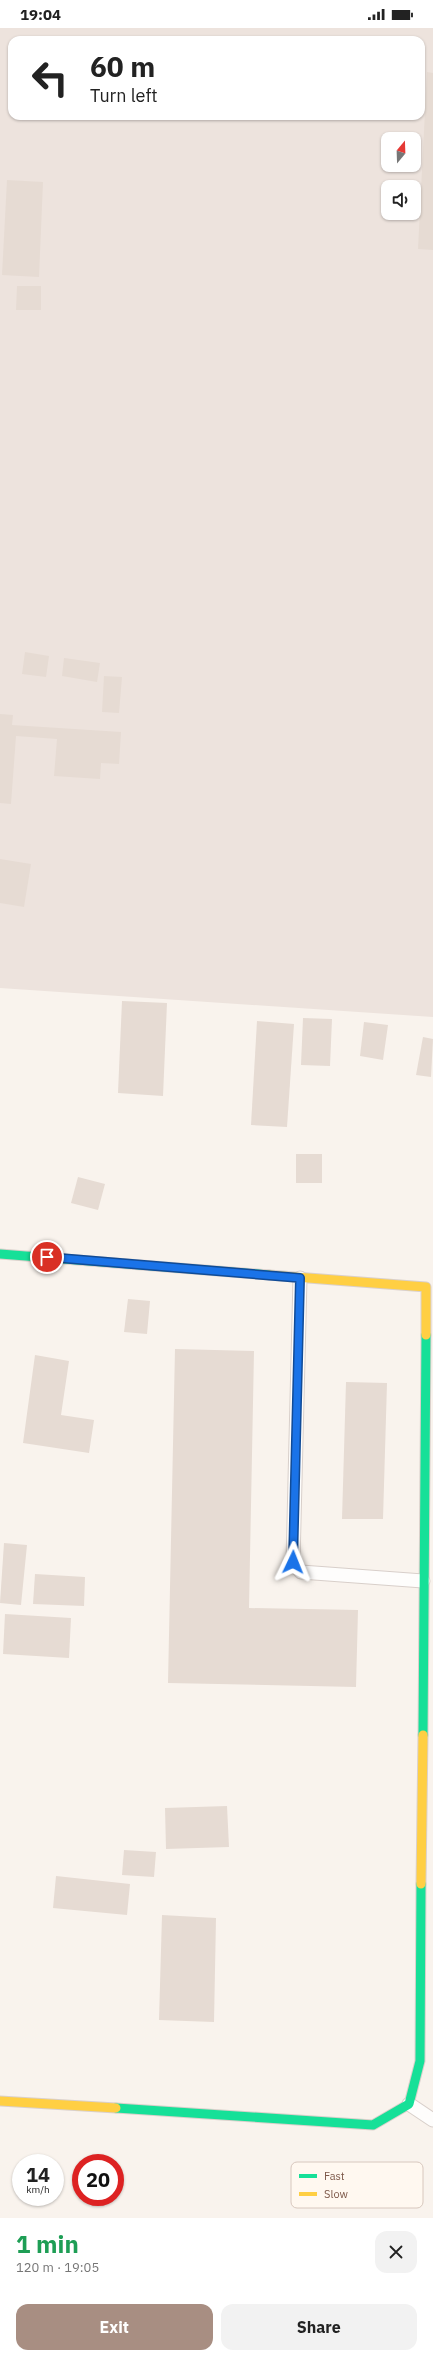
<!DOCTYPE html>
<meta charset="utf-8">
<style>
body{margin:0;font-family:"IBM Plex Sans",sans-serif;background:#f2f2f2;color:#222;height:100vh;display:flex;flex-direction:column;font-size:15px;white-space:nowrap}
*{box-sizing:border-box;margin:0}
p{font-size:13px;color:#767676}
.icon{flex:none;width:22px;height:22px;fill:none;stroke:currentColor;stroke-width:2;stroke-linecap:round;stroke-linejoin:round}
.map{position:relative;height:2190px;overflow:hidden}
.sheet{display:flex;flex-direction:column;background:#fff;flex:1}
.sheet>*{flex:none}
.hud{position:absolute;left:8px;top:8px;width:417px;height:84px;border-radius:12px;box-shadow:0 1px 3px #0004;background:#fff;color:#222;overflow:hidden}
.needle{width:26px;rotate:19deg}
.fabs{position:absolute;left:381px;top:104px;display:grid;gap:8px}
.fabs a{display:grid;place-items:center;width:40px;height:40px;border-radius:8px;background:#fff;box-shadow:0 1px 3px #0004;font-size:20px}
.speed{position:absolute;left:12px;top:2126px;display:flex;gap:8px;font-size:20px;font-weight:700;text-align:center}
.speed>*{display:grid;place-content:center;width:52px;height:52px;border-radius:50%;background:#fff;box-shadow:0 1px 3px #0004;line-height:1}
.speed small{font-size:10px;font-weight:400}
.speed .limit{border:6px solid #d22;background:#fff;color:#111}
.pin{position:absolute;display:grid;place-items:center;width:34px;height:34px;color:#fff;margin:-17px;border:2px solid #fff;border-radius:50%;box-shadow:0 1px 4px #0007}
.me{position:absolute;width:44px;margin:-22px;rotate:2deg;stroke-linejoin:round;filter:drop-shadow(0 0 3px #0008)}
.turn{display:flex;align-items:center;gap:14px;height:84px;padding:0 16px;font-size:18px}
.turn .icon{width:52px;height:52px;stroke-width:2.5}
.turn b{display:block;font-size:28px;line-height:34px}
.round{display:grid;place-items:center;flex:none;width:42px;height:42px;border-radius:12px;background:#f2f2f2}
.summary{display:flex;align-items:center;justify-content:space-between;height:68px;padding:0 16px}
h1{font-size:24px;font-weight:800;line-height:30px;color:#1e9e55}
.action{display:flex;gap:8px;margin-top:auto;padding:8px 16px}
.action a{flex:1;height:46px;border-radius:12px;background:#a88e82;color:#fff;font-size:16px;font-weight:800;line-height:46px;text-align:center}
.action a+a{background:#f2f2f2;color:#222}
.status{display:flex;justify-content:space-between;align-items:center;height:28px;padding:0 20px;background:#fff;direction:ltr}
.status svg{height:11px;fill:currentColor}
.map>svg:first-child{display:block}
.industrial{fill:#ede3dd;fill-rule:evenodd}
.building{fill:#e6dbd3}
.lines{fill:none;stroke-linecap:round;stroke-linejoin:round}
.lane-casing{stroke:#d8cfca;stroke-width:15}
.fast-casing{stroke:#dad0cb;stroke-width:11}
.slow-casing{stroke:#dad0cb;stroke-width:11}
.lane{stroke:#fefdfc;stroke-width:13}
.fast{stroke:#16e098;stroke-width:9}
.slow{stroke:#ffcf43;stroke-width:9}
.route-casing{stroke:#114b97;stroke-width:10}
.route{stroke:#1a73e8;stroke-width:7}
.key{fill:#fff8f0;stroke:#d8c8be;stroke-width:1}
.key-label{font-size:11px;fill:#7c5748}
</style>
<div class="status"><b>19:04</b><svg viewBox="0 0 49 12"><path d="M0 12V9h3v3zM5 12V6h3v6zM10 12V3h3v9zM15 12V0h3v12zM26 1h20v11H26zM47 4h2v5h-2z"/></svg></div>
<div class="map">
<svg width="433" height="2190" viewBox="0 0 433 2190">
<rect width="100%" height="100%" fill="#f9f3ed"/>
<path class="industrial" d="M 0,0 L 433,0 L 433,989 L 0,960 ZM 12,12 L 421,12 L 421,88 L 12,88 ZM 388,111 L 414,111 L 414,137 L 388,137 ZM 388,159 L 414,159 L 414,185 L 388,185 Z"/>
<g class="building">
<polygon points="427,44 433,45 433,222 418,221"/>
<polygon points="7,152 43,154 39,249 2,247"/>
<polygon points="17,258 41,258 41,282 16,282"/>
<polygon points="25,624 49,628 46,649 22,646"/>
<polygon points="64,630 100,635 97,654 62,648"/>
<polygon points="104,648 122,649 119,685 102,684"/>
<polygon points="0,686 13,687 12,697 121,704 119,736 101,735 100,751 54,748 57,711 16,708 11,776 0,775"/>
<polygon points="0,831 31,836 24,879 0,875"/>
<polygon points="122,973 167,975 163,1068 118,1065"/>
<polygon points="303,990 332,991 330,1038 301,1037"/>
<polygon points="257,993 294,996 287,1099 251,1097"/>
<polygon points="364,994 388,997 383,1032 360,1028"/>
<polygon points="423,1009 433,1011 431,1049 416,1047"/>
<rect x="296" y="1126" width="26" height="29"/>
<polygon points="78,1149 105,1156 98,1182 71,1175"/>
<polygon points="128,1271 150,1273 147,1306 124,1304"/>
<polygon points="175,1321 254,1323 249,1580 358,1582 356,1659 168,1655"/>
<polygon points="35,1327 69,1333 61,1387 94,1392 89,1425 23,1415"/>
<polygon points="346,1354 387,1355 383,1491 342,1491"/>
<polygon points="4,1515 27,1517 21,1577 0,1575"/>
<polygon points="35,1546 85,1549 84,1578 33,1576"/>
<polygon points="5,1586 71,1590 69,1630 3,1626"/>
<polygon points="227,1778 229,1819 166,1821 165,1780"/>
<polygon points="124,1822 156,1824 154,1849 122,1847"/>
<polygon points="56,1848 130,1856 127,1887 53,1880"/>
<polygon points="162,1887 216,1890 214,1994 159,1992"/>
</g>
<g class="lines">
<defs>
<g id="lane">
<polyline points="300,1250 293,1534 301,1544 423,1553"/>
<polyline points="409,2076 433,2092"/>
</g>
<g id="fast">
<polyline points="0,1226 269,1247"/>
<polyline points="423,1707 426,1307"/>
<polyline points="116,2080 373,2097 409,2076 420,2033 421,1856"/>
</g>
<g id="slow">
<polyline points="269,1247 426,1259 426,1307"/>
<polyline points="421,1856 423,1707"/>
<polyline points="0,2073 116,2080"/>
</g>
</defs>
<use href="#lane" class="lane-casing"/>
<use href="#fast" class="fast-casing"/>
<use href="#slow" class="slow-casing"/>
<use href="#lane" class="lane"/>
<use href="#fast" class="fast"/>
<use href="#slow" class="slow"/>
</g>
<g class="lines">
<defs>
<polyline id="route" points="47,1229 300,1250 293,1534"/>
</defs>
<use href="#route" class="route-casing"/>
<use href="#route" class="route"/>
</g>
<rect x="291" y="2134" width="132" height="46" rx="6" class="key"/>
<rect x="299" y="2146" width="18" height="4" fill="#16e098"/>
<rect x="299" y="2164" width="18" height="4" fill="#ffcf43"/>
<g class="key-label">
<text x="324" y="2152">Fast</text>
<text x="324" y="2170">Slow</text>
</g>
</svg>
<div class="fabs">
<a><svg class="needle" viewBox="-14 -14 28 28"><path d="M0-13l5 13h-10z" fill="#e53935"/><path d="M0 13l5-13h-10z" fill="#767676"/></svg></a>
<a><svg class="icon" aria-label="sound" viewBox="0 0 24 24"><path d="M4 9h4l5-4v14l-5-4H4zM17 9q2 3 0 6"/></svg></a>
</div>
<div class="speed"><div>14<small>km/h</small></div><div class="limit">20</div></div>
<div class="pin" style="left:47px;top:1229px;background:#d93025"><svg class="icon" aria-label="arrive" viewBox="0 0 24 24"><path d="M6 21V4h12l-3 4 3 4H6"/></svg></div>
<svg class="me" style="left:293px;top:1534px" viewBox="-20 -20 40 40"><path d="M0-17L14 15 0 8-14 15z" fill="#1a73e8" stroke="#fff" stroke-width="4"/></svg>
<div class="hud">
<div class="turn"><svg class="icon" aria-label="left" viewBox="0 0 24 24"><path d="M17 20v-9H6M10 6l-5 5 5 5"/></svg><div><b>60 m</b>Turn left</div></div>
</div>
</div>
<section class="sheet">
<div class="summary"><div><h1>1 min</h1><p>120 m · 19:05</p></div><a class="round"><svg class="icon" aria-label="close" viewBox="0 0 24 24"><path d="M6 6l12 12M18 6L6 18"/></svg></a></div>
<div class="action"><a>Exit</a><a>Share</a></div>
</section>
